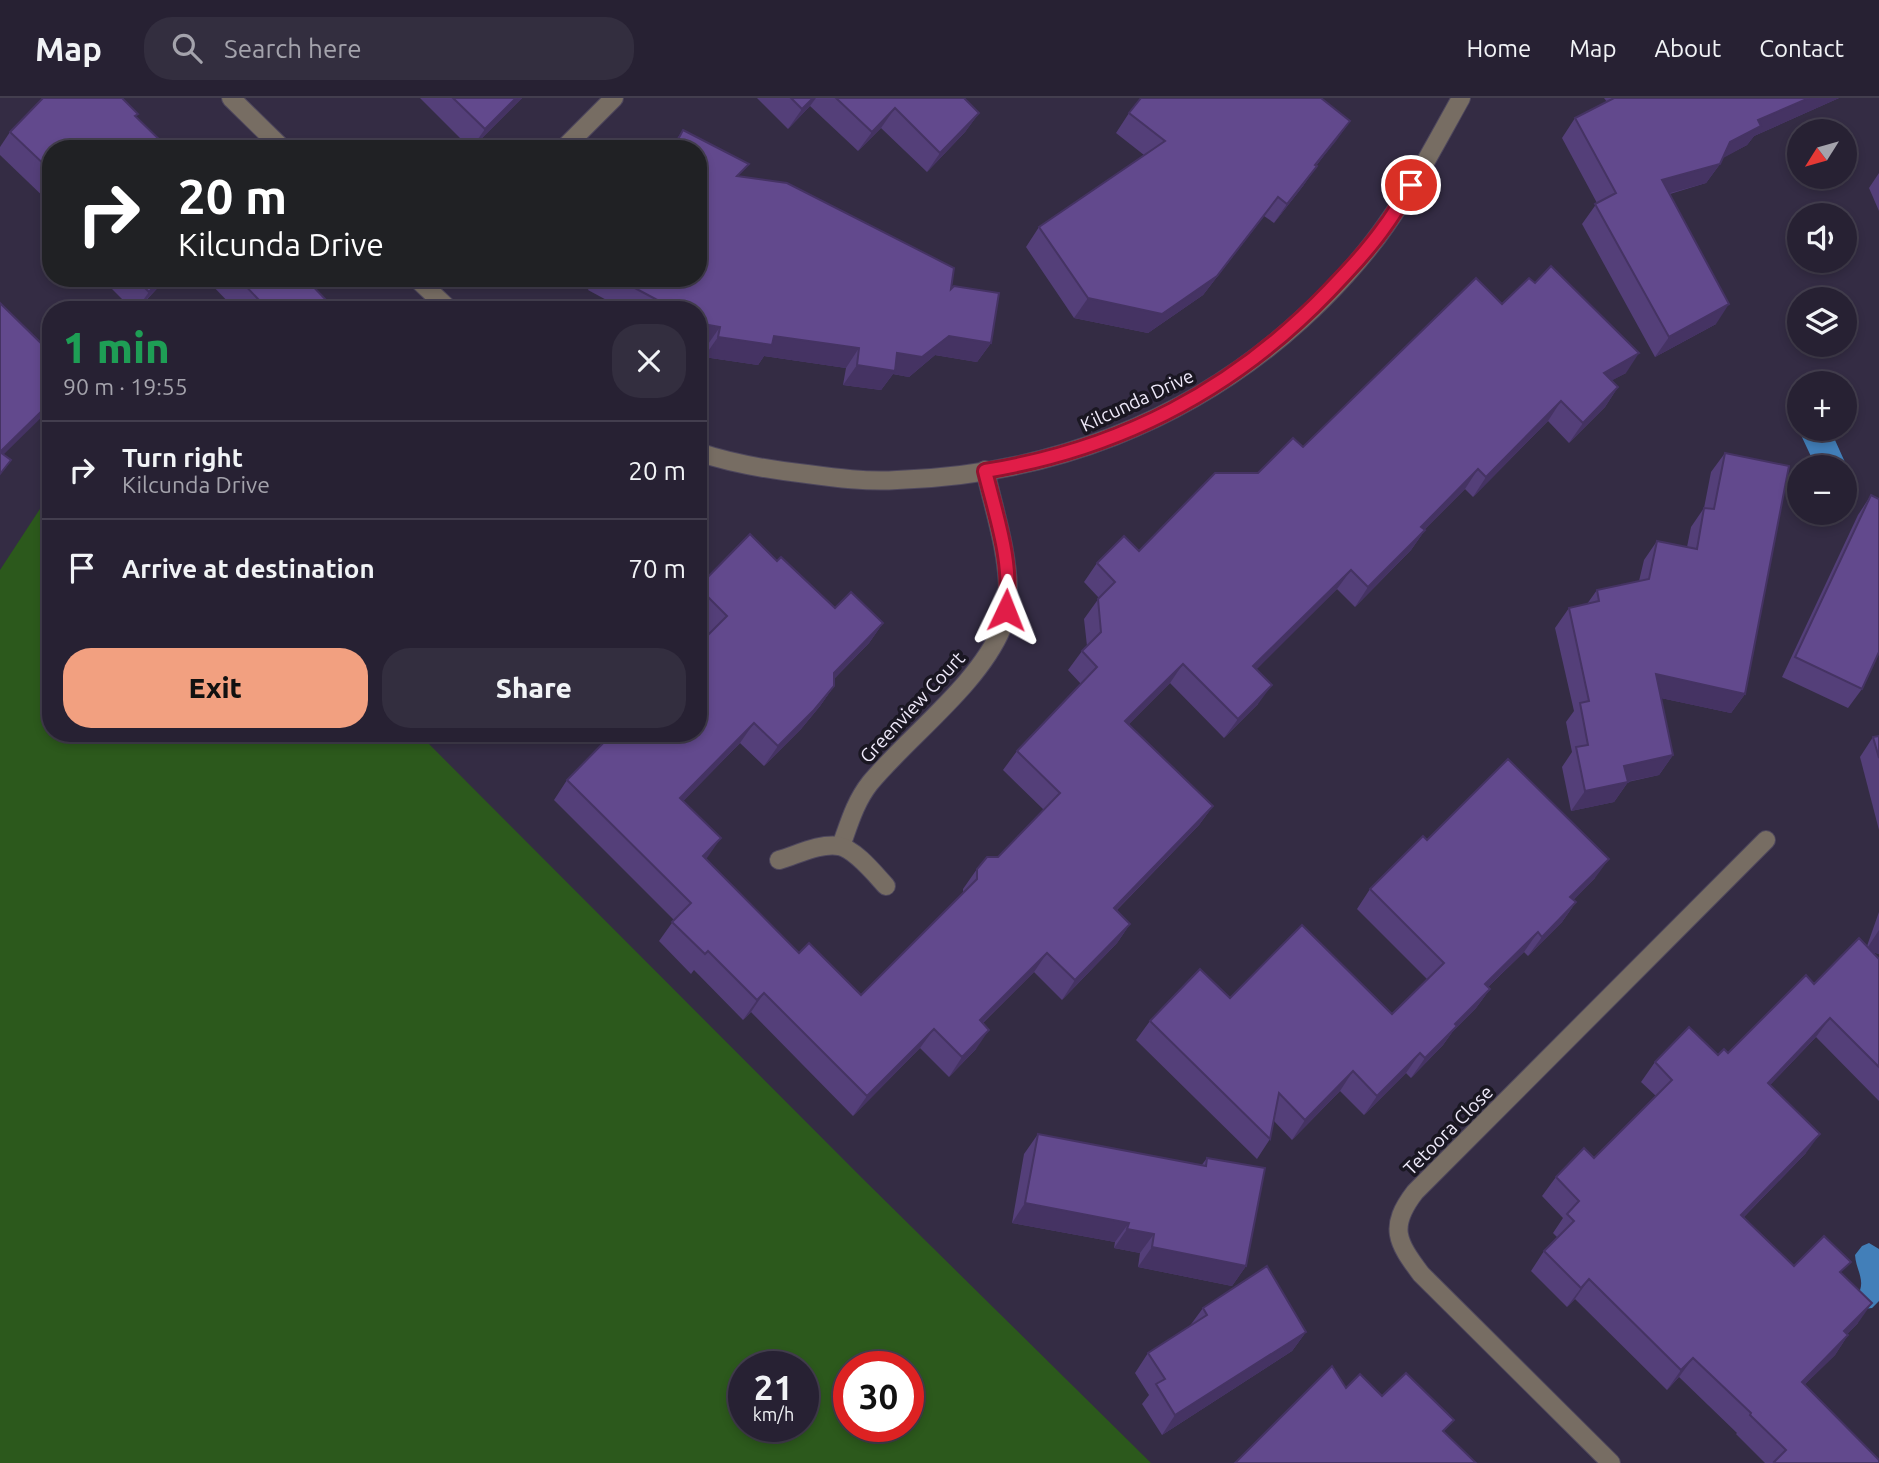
<!DOCTYPE html>
<meta charset="utf-8">
<style>
body{margin:0;font-family:Ubuntu,sans-serif;background:#332e3f;color:#f1f3f6;height:100vh;display:flex;flex-direction:column;font-size:26px;white-space:nowrap}
*{box-sizing:border-box;margin:0}
p{font-size:23px;color:#a4a3ac}
.icon{flex:none;width:38px;height:38px;fill:none;stroke:currentColor;stroke-width:2;stroke-linecap:round;stroke-linejoin:round}
.map{position:relative;flex:1;overflow:hidden}
.panel{position:absolute;left:42px;top:203px;width:665px;height:441px;display:flex;flex-direction:column;background:#272133;border-radius:28px;box-shadow:0 4px 10px #0003,0 0 0 2px #433e4e}
.panel>*{flex:none}
.top-card{position:absolute;left:42px;top:42px;width:665px;height:147px;border-radius:28px;box-shadow:0 4px 10px #0003,0 0 0 2px #433e4e;background:#202124;color:#fff;overflow:hidden}
.needle{width:46px;rotate:233deg}
.buttons{position:absolute;left:1787px;top:21px;display:grid;gap:14px}
.buttons a{display:grid;place-items:center;width:70px;height:70px;border-radius:50%;background:#272133;box-shadow:0 4px 10px #0003,0 0 0 2px #433e4e;font-size:35px}
.speed{position:absolute;left:728px;top:1253px;display:flex;gap:14px;font-size:35px;font-weight:700;text-align:center}
.speed>*{display:grid;place-content:center;width:91px;height:91px;border-radius:50%;background:#272133;box-shadow:0 4px 10px #0003,0 0 0 2px #433e4e;line-height:1}
.speed small{font-size:18px;font-weight:400}
.speed .limit{border:10px solid #d22;background:#fff;color:#111}
.pin{position:absolute;display:grid;place-items:center;width:60px;height:60px;color:#fff;margin:-30px;border:4px solid #fff;border-radius:50%;box-shadow:0 2px 7px #0007}
.me{position:absolute;width:77px;margin:-38px;rotate:2deg;stroke-linejoin:round;filter:drop-shadow(0 0 5px #0008)}
.turn{display:flex;align-items:center;gap:24px;height:147px;padding:0 21px;font-size:32px}
.turn .icon{width:91px;height:91px;stroke-width:2.5}
.turn b{display:block;font-size:49px;line-height:60px}
.round{display:grid;place-items:center;flex:none;width:74px;height:74px;border-radius:28px;background:#332e3f}
.head{display:flex;align-items:center;justify-content:space-between;height:119px;padding:0 21px}
h1{font-size:42px;font-weight:800;line-height:52px;color:#1e9e55}
.primary-button{display:flex;gap:14px;margin-top:auto;padding:14px 21px}
.primary-button a{flex:1;height:80px;border-radius:28px;background:#f2a080;color:#111;font-size:28px;font-weight:800;line-height:80px;text-align:center}
.primary-button a+a{background:#332e3f;color:#f1f3f6}
ul{padding:0;list-style:none}
li{display:flex;align-items:center;gap:21px;height:98px;padding:0 21px;border-top:2px solid #433e4e}
li div{flex:1}
li b{display:block;font-size:26px}
li em{font-style:normal}
header{display:flex;align-items:center;gap:42px;box-sizing:border-box;height:98px;padding:0 35px;background:#272133;border-bottom:2px solid #433e4e}
header strong{font-size:33px}
nav{display:flex;gap:38px;margin-inline-start:auto;font-size:24px}
.search{width:490px;height:63px;background:#332e3f;display:flex;align-items:center;gap:18px;box-sizing:border-box;padding:0 24px;border-radius:28px;color:#a4a3ac;font-size:26px}
.map>svg:first-child{display:block}
.green{fill:#2c591c;fill-rule:evenodd}
.water{fill:#427fb9}
.lines{fill:none;stroke-linecap:round;stroke-linejoin:round}
.minor-casing{stroke:#4e475d;stroke-width:20}
.minor{stroke:#776d63;stroke-width:18}
.wall{fill:#543f79}
.shaded-wall{fill:#453363}
.building{fill:#62498d;stroke:#453363;stroke-width:2}
.route-casing{stroke:#92132f;stroke-width:18}
.route{stroke:#e11d48;stroke-width:12}
.labels{text-anchor:middle;dominant-baseline:central;stroke-width:7;stroke-linejoin:round;paint-order:stroke}
.street-label{font-size:19px;fill:#efeafa;stroke:#1a1722}
</style>
<header>
<strong>Map</strong>
<div class="search"><svg class="icon" aria-label="search" viewBox="0 0 24 24"><circle cx="10" cy="10" r="6"/><path d="M15 15l6 6"/></svg>Search here</div>
<nav><a>Home</a><a>Map</a><a>About</a><a>Contact</a></nav>
</header>
<div class="map">
<svg width="1879" height="1365" viewBox="0 0 1879 1365">
<rect width="100%" height="100%" fill="#342c44"/>
<path class="green" d="M 51,394 L 51,635 L 418,635 L 861,1079 L 1151,1365 L 0,1365 L 0,472 ZM 744,1269 L 803,1269 L 803,1328 L 744,1328 ZM 849,1269 L 908,1269 L 908,1328 L 849,1328 Z"/>
<g class="water">
<polygon points="1809,331 1830,331 1853,382 1845,386 1844,369 1816,369 1800,335"/>
<path d="M 1869,1145 L 1879,1151 L 1879,1203 L 1872,1210 L 1864,1211 L 1857,1198 C 1867,1183 1856,1173 1855,1157 L 1862,1148 Z"/>
</g>
<g class="lines">
<defs>
<g id="minor">
<polyline points="231,0 283,51"/>
<polyline points="563,51 614,0"/>
<polyline points="416,180 450,212"/>
<path d="M 698,354 C 733,366 771,372 807,376 C 836,380 867,384 897,382 C 1048,377 1189,324 1301,222 C 1330,196 1364,159 1386,127 C 1414,87 1437,43 1461,0"/>
<path d="M 841,748 C 849,726 855,704 870,685 C 910,637 978,587 1002,530 C 1006,521 1008,504 1008,494 C 1008,453 994,412 985,372"/>
<path d="M 779,762 C 797,757 819,745 839,748 C 855,751 875,776 886,788"/>
<path d="M 1611,1365 L 1421,1176 C 1397,1144 1388,1129 1415,1094 L 1766,742"/>
</g>
</defs>
<use href="#minor" class="minor-casing"/>
<use href="#minor" class="minor"/>
</g>
<g class="wall">
<polygon points="420,0 522,0 471,51"/>
<polygon points="757,0 964,0 979,15 965,34 927,74 881,30 858,53 810,8 788,31"/>
<polygon points="1604,0 1839,0 1754,38 1747,47 1722,60 1720,66 1706,85 1670,96 1716,226 1655,259 1582,126 1597,105 1562,40 1575,20 1607,4"/>
<polygon points="1129,15 1350,23 1316,68 1303,88 1274,125 1264,118 1203,197 1148,235 1074,220 1026,149 1039,129 1144,57 1116,35"/>
<polygon points="683,32 673,51 670,51"/>
<polygon points="10,34 51,51 51,106 0,57 0,49"/>
<polygon points="1879,75 1879,113 1869,90"/>
<polygon points="740,78 951,191 991,245 977,264 935,257 909,279 893,276 881,292 843,287 846,270 764,258 758,267 704,259 706,249 698,247 698,212 625,212 588,192 594,180 698,180"/>
<polygon points="101,180 167,180 137,212 133,212"/>
<polygon points="205,180 305,180 326,202 347,212 236,212"/>
<polygon points="1502,206 1626,275 1612,282 1618,289 1605,309 1569,345 1548,323 1473,399 1465,391 1424,432 1425,432 1411,452 1355,509 1337,491 1256,571 1258,606 1224,640 1170,585 1129,626 1213,708 1199,727 1117,812 1130,826 1117,845 1062,902 1034,874 983,925 976,951 949,979 920,950 853,1018 751,914 743,922 694,872 691,876 659,843 674,822 554,702 567,682 710,535 698,523 698,490 777,463 835,510 883,525 869,545 834,581 834,588 820,608 801,631 764,668 740,645 683,703 706,761 799,855 861,897 963,795 963,791 977,771 998,759 1044,712 1003,672 1017,653 1081,586 1068,572 1082,553 1087,548 1084,521 1099,500 1084,484 1097,465 1139,453 1258,375 1303,349"/>
<polygon points="1725,355 1745,596 1731,615 1661,600 1673,657 1659,677 1628,684 1614,704 1571,713 1562,669 1572,654 1566,624 1574,613 1555,530 1569,510 1587,506 1597,492 1639,483 1644,462 1657,443 1687,449 1691,429 1704,410 1711,374"/>
<polygon points="1871,397 1862,591 1848,610 1782,579 1858,417"/>
<polygon points="1879,638 1879,732 1860,659 1873,639"/>
<polygon points="1427,742 1595,780 1573,802 1576,804 1562,824 1528,858 1524,854 1488,889 1490,891 1476,910 1453,933 1443,947 1411,980 1406,975 1364,1017 1340,993 1292,1042 1274,1023 1270,1041 1257,1061 1136,942 1150,923 1230,900 1392,916 1427,881 1357,811 1370,791"/>
<polygon points="1879,814 1879,856 1872,854 1879,861 1879,1003 1816,939 1770,987 1806,1055 1744,1119 1794,1168 1842,1176 1858,1225 1847,1236 1848,1237 1835,1257 1804,1287 1879,1365 1765,1365 1736,1336 1737,1335 1679,1279 1667,1292 1575,1201 1567,1209 1531,1173 1544,1153 1558,1140 1553,1135 1563,1120 1542,1098 1556,1079 1594,1060 1656,998 1641,984 1655,964 1718,957 1728,955 1814,886 1867,848"/>
<polygon points="1038,1036 1201,1068 1207,1060 1246,1168 1232,1188 1138,1169 1140,1155 1114,1150 1115,1144 1012,1125 1024,1056"/>
<polygon points="1203,1210 1306,1234 1292,1253 1162,1337 1142,1306 1149,1297 1135,1275 1148,1255 1189,1229"/>
</g>
<g class="shaded-wall">
<polygon points="516,0 522,0 471,51 485,31"/>
<polygon points="813,0 816,0 810,8 788,31 802,11"/>
<polygon points="1809,0 1839,0 1754,38 1747,47 1716,64 1730,44 1758,22"/>
<polygon points="895,10 881,30 858,53 872,34"/>
<polygon points="979,15 965,34 927,74 940,55"/>
<polygon points="1350,23 1336,43 1301,86 1315,67"/>
<polygon points="1720,66 1706,85 1649,101 1662,82"/>
<polygon points="1317,68 1303,88 1274,125 1287,106"/>
<polygon points="1278,99 1264,118 1203,197 1148,235 1074,220 1088,200"/>
<polygon points="162,180 167,180 136,212 149,194"/>
<polygon points="1729,206 1716,226 1655,259 1669,239"/>
<polygon points="703,226 720,229 706,249 698,247 698,233"/>
<polygon points="774,238 859,250 846,270 764,258 758,267 704,259 718,239"/>
<polygon points="949,238 991,245 977,264 935,257 909,279 893,276 881,292 843,287 857,267 897,255"/>
<polygon points="1639,255 1626,275 1590,294 1604,275"/>
<polygon points="1618,289 1605,309 1569,345 1583,325"/>
<polygon points="1561,303 1548,323 1473,399 1486,379"/>
<polygon points="51,304 51,310 0,360 0,354"/>
<polygon points="1478,371 1465,391 1408,448 1421,429"/>
<polygon points="1425,432 1411,452 1355,509 1368,489"/>
<polygon points="1351,472 1337,491 1240,588 1253,568"/>
<polygon points="883,525 869,545 820,595 834,575"/>
<polygon points="1183,566 1170,585 1112,643 1125,623"/>
<polygon points="1656,576 1745,596 1731,615 1642,596"/>
<polygon points="1272,587 1258,606 1224,640 1238,621"/>
<polygon points="834,588 820,608 801,631 764,668 778,648"/>
<polygon points="754,625 740,645 667,720 680,700"/>
<polygon points="1673,657 1659,677 1611,687 1624,668"/>
<polygon points="1628,684 1614,704 1571,713 1585,693"/>
<polygon points="1213,708 1199,727 1100,829 1114,810"/>
<polygon points="721,740 707,760 689,777 703,758"/>
<polygon points="1609,761 1595,780 1557,819 1570,799"/>
<polygon points="1576,804 1562,824 1528,858 1542,839"/>
<polygon points="1130,826 1117,845 1062,902 1075,882"/>
<polygon points="1879,832 1879,856 1866,852"/>
<polygon points="1538,834 1524,854 1471,905 1485,886"/>
<polygon points="1047,855 1034,874 966,941 980,922"/>
<polygon points="1490,891 1476,910 1453,933 1443,947 1411,980 1425,960 1455,926"/>
<polygon points="764,895 751,914 743,922 757,902"/>
<polygon points="1830,920 1816,939 1754,1004 1768,985"/>
<polygon points="934,931 920,950 853,1018 867,998"/>
<polygon points="989,932 976,951 949,979 962,959"/>
<polygon points="1420,955 1406,975 1364,1017 1377,998"/>
<polygon points="1353,973 1340,993 1292,1042 1305,1022"/>
<polygon points="1820,1036 1806,1055 1727,1136 1741,1117"/>
<polygon points="1025,1105 1129,1125 1115,1144 1012,1125"/>
<polygon points="1127,1131 1154,1136 1140,1155 1114,1150"/>
<polygon points="1152,1149 1246,1168 1232,1188 1138,1169"/>
<polygon points="1589,1181 1575,1201 1567,1209 1581,1190"/>
<polygon points="1872,1205 1858,1225 1831,1253 1844,1233"/>
<polygon points="1306,1234 1292,1253 1162,1337 1175,1317"/>
<polygon points="1848,1237 1835,1257 1788,1303 1802,1284"/>
<polygon points="1693,1260 1679,1279 1667,1292 1681,1272"/>
</g>
<g class="building">
<polygon points="43,0 122,0 138,16 135,18 166,48 163,51 51,51 51,73 10,34"/>
<polygon points="453,0 516,0 485,31"/>
<polygon points="791,0 813,0 802,11"/>
<polygon points="836,0 964,0 979,15 940,55 895,10 872,34"/>
<polygon points="1141,0 1321,0 1350,23 1315,67 1317,68 1287,106 1278,99 1217,178 1162,216 1088,200 1039,129 1165,43 1129,15"/>
<polygon points="1614,0 1809,0 1758,22 1761,28 1730,44 1720,66 1662,82 1729,206 1669,239 1595,106 1616,95 1575,20"/>
<polygon points="683,32 749,66 737,78 787,85 954,170 951,191 954,188 999,195 991,245 949,238 922,259 897,255 895,273 857,267 859,250 774,238 772,247 718,239 720,229 703,226 698,223 698,212 676,212 616,180 698,180 698,51 673,51"/>
<polygon points="1551,168 1639,255 1604,275 1618,289 1583,325 1561,303 1486,379 1478,371 1421,429 1425,432 1368,489 1351,472 1253,568 1272,587 1238,621 1183,566 1125,623 1213,708 1114,810 1130,826 1075,882 1047,855 980,922 989,932 962,959 934,931 867,998 764,895 757,902 708,853 705,856 672,824 691,805 567,682 613,635 698,635 698,547 727,518 698,489 750,436 777,463 781,459 835,510 851,494 883,525 834,575 834,588 814,612 778,648 754,625 680,700 721,740 703,758 799,855 809,845 861,897 977,781 977,771 987,759 998,759 1060,695 1017,653 1097,569 1082,553 1101,534 1098,501 1115,484 1097,465 1124,438 1139,453 1215,375 1258,375 1293,340 1303,349 1476,180 1502,206 1529,180 1535,185"/>
<polygon points="135,180 162,180 149,194"/>
<polygon points="238,180 305,180 326,202 339,202 347,212 247,212 258,201"/>
<polygon points="0,205 51,255 51,304 0,354 11,362 0,376"/>
<polygon points="1725,355 1789,368 1745,596 1656,576 1673,657 1624,668 1628,684 1585,693 1576,649 1588,647 1580,605 1589,603 1569,510 1599,503 1597,492 1649,481 1657,443 1697,451 1704,410 1714,411"/>
<polygon points="1871,397 1879,401 1879,554 1862,591 1795,559"/>
<polygon points="1879,638 1879,660 1873,639"/>
<polygon points="1508,661 1609,761 1570,799 1576,804 1542,839 1538,834 1485,886 1490,891 1455,926 1457,928 1425,960 1420,955 1377,998 1353,973 1305,1022 1279,995 1270,1041 1150,923 1200,871 1230,900 1302,827 1392,916 1444,865 1370,791 1423,738 1427,742"/>
<polygon points="1859,840 1879,861 1879,969 1830,920 1768,985 1820,1036 1741,1117 1794,1168 1824,1138 1851,1164 1840,1174 1872,1205 1844,1233 1848,1237 1802,1284 1879,1362 1879,1365 1776,1365 1774,1364 1786,1352 1750,1317 1751,1315 1693,1260 1681,1272 1589,1181 1581,1190 1544,1153 1574,1123 1567,1116 1579,1103 1556,1079 1584,1050 1594,1060 1672,982 1655,964 1689,929 1718,957 1724,951 1728,955 1806,877 1814,886"/>
<polygon points="1038,1036 1206,1068 1207,1060 1265,1070 1246,1168 1152,1149 1154,1136 1127,1131 1129,1125 1025,1105"/>
<polygon points="1267,1168 1306,1234 1175,1317 1156,1286 1165,1281 1148,1255 1207,1217 1203,1210"/>
<polygon points="1332,1268 1346,1290 1360,1276 1382,1298 1406,1275 1454,1322 1443,1333 1476,1365 1235,1365"/>
</g>
<g class="lines">
<defs>
<path id="route" d="M 1006,512 C 1013,465 996,418 985,373 C 1121,351 1234,292 1329,193 C 1349,172 1369,151 1385,128 C 1395,115 1402,101 1411,87"/>
</defs>
<use href="#route" class="route-casing"/>
<use href="#route" class="route"/>
</g>
<g class="labels">
<g class="street-label">
<text transform="translate(1137 302) rotate(-25)">Kilcunda Drive</text>
<text transform="translate(912 609) rotate(-47)">Greenview Court</text>
<text transform="translate(1448 1032) rotate(-45)">Tetoora Close</text>
</g>
</g>
</svg>
<div class="buttons">
<a><svg class="needle" viewBox="-14 -14 28 28"><path d="M0-13l5 13h-10z" fill="#e53935"/><path d="M0 13l5-13h-10z" fill="#a4a3ac"/></svg></a>
<a><svg class="icon" aria-label="sound" viewBox="0 0 24 24"><path d="M4 9h4l5-4v14l-5-4H4zM17 9q2 3 0 6"/></svg></a>
<a><svg class="icon" aria-label="layers" viewBox="0 0 24 24"><path d="M12 4l9 5-9 5-9-5zM3 14l9 5 9-5"/></svg></a>
<a>+</a>
<a>−</a>
</div>
<div class="speed"><div>21<small>km/h</small></div><div class="limit">30</div></div>
<div class="pin" style="left:1411px;top:87px;background:#d93025"><svg class="icon" aria-label="arrive" viewBox="0 0 24 24"><path d="M6 21V4h12l-3 4 3 4H6"/></svg></div>
<svg class="me" style="left:1006px;top:512px" viewBox="-20 -20 40 40"><path d="M0-17L14 15 0 8-14 15z" fill="#e11d48" stroke="#fff" stroke-width="4"/></svg>
<div class="top-card">
<div class="turn"><svg class="icon" aria-label="right" viewBox="0 0 24 24"><path d="M7 20v-9h11M14 6l5 5-5 5"/></svg><div><b>20 m</b>Kilcunda Drive</div></div>
</div>
<section class="panel">
<div class="head"><div><h1>1 min</h1><p>90 m · 19:55</p></div><a class="round"><svg class="icon" aria-label="close" viewBox="0 0 24 24"><path d="M6 6l12 12M18 6L6 18"/></svg></a></div>
<ul>
<li><svg class="icon" aria-label="right" viewBox="0 0 24 24"><path d="M7 20v-9h11M14 6l5 5-5 5"/></svg><div><b>Turn right</b><p>Kilcunda Drive</p></div><em>20 m</em></li>
<li><svg class="icon" aria-label="arrive" viewBox="0 0 24 24"><path d="M6 21V4h12l-3 4 3 4H6"/></svg><div><b>Arrive at destination</b></div><em>70 m</em></li>
</ul>
<div class="primary-button"><a>Exit</a><a>Share</a></div>
</section>
</div>
